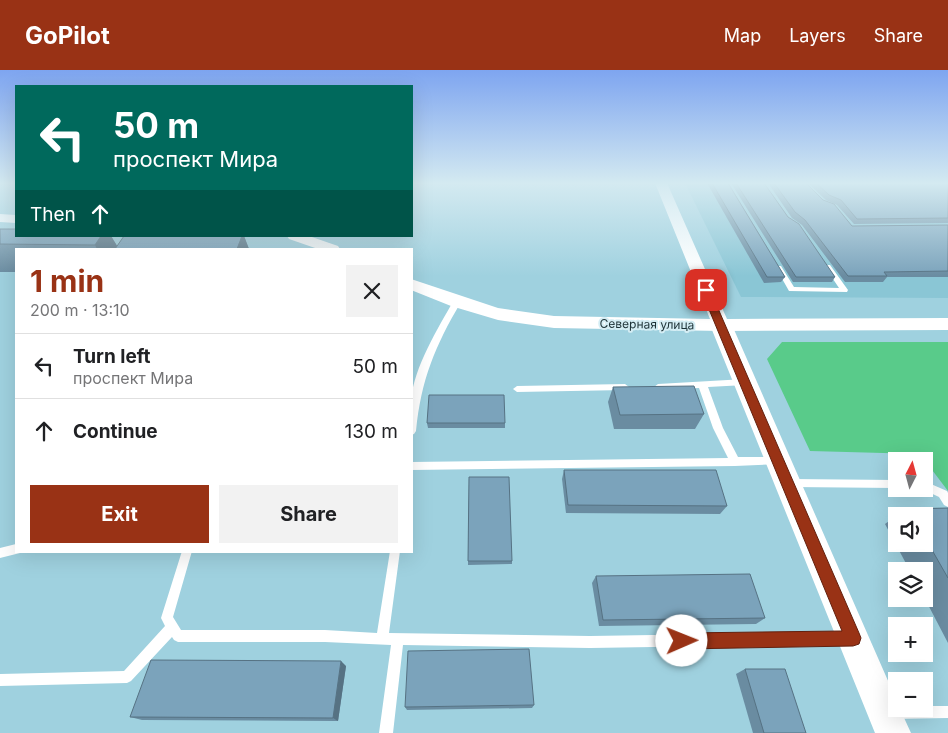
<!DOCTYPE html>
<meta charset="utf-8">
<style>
body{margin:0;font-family:Inter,sans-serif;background:#f2f2f2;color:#202124;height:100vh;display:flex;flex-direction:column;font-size:19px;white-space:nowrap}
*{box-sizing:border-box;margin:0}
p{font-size:16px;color:#757577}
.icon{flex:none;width:28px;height:28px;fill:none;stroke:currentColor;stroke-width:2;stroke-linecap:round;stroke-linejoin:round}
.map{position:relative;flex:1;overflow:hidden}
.drawer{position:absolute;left:15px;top:178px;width:398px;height:305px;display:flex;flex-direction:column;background:#fff;border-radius:0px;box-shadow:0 5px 20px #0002}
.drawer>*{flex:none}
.top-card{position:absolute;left:15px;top:15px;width:398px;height:152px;border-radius:0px;box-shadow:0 5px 20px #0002;background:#00695c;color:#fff;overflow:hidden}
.needle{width:32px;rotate:6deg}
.fabs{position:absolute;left:888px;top:382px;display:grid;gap:10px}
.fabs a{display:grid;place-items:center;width:45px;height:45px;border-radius:0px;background:#fff;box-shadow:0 5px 20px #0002;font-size:25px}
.pin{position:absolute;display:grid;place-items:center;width:42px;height:42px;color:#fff;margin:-21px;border-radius:10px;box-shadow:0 2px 8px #0006}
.me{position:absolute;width:55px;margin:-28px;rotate:89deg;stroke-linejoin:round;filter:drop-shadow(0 0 4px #0008)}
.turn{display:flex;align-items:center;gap:18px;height:105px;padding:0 15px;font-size:22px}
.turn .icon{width:65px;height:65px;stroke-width:2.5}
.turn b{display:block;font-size:35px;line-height:42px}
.then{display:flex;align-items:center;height:48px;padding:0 15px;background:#0003;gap:10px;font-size:19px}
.round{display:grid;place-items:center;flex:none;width:52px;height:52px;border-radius:0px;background:#f2f2f2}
.head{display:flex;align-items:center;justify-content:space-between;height:85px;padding:0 15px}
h1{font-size:30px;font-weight:700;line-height:38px;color:#993215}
.action{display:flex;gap:10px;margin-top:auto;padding:10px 15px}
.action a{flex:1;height:58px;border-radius:0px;background:#993215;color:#fff;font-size:20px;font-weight:700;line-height:58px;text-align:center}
.action a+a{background:#f2f2f2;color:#202124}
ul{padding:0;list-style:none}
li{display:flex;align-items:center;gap:15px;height:65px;padding:0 15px;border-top:1px solid #e0e0e0}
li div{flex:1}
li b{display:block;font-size:19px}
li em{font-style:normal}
header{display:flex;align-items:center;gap:30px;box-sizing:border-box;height:70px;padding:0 25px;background:#993215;color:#fff}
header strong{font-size:24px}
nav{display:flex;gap:28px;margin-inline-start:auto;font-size:18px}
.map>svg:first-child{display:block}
.built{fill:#8ac6d5}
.green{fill:#59cb8a}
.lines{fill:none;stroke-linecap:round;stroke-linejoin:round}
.service{fill:#fff;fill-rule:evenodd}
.minor{fill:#fff;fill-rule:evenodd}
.tertiary{fill:#fff;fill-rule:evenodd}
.wall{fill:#6a8ca1}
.shaded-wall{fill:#567283}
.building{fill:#7ba3bb;stroke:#567283}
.route{fill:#993215;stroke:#63200e}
.labels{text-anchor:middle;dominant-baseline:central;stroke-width:4;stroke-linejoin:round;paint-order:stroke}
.street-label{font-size:12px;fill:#1c3035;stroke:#d4edf4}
</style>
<header>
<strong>GoPilot</strong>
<nav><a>Map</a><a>Layers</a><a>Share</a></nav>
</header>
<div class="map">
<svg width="948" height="663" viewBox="0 0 948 663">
<rect width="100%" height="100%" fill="#9fd1df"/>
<polygon class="built" points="685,113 948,113 948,228 741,227"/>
<polygon class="green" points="782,272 948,272 948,421 920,384 810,381 767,289"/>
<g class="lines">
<g class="service">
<polygon points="826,195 830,195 848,220 847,222 789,221 776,198 777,196 781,196 794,217 839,218 825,197"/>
<path d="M 454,230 L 457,230 L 461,232 C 435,276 421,310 416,361 L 414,364 L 411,365 C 411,353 410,341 411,330 C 414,297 438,258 454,230 Z"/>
<polygon points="745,309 749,312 745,315 708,317 723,358 738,387 776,387 779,388 781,391 779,394 735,396 411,400 411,392 728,388 713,358 699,318 658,320 654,317 658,314"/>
<polygon points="625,314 629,317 625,320 517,322 513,319 517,316"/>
<polygon points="792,409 896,410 896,418 792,417 789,416 787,413 789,410"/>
<polygon points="924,411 947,421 948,423 948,437 944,435 939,427 922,419 924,419"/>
<polygon points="16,474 16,481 20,481 20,483 0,488 0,478"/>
<polygon points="182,481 192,481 173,547 181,560 325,560 377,563 390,481 400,481 389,563 590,566 848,562 852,564 854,568 852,572 848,574 590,578 403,575 393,663 379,663 391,575 325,572 178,572 174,570 172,567 131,611 127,613 0,616 0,604 124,601 165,556 161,548"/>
<polygon points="896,636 896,639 924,639 924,636 948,636 948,648 890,649 885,648 884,643 885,638"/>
</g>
<g class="minor">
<polygon points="655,113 667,113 727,249 948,248 948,260 721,261 554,258 498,250 451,236 411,220 411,209 498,238 554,246 710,249"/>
<polygon points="0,144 16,145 16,153 0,152"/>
<polygon points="287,166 309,166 338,176 340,179 318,179 289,169"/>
</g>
<polygon class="tertiary" points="721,248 728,250 732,255 896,629 896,639 900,639 911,663 875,663 710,255 714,250"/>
</g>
<g class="wall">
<polygon points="707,113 728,113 785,207 781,212 764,213"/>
<polygon points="731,113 764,113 788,147 835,207 832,212 793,212"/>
<polygon points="768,113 806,113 823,130 852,156 948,155 948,207 887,207 883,212 845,212 802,155 792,148"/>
<polygon points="808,113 948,113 948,153 854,154 837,135 826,130"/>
<polygon points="0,159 16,166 111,166 117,176 124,166 244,166 249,179 16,179 16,202 0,202"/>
<polygon points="613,317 704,344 695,359 614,359 608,332"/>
<polygon points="427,353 505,353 505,358 428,358"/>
<polygon points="564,400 727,436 720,444 566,443 562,409"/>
<polygon points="469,407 512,491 512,494 468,495"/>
<polygon points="948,438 948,573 924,527 924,501 910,501 885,454 896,446 896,474 924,474 924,446 897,446 908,439"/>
<polygon points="596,506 765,548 756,554 599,556 592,513"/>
<polygon points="346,596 338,651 142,650 130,647"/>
<polygon points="745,599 806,663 753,663 736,604"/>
<polygon points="534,635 532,638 407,640 405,637"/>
</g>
<g class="shaded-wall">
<polygon points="101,166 111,166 119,179 97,179 95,175"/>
<polygon points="242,166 244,166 249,179 237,179"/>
<polygon points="341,591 346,596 338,651 333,648"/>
</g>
<g class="building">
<polygon points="712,113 728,113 785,207 767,207"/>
<polygon points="736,113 764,113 788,147 799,154 835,207 796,207"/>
<polygon points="774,113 806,113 823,130 834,134 852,156 948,155 948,201 884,202 887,206 848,206 805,150 795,142"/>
<polygon points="816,113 948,113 948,148 857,149 841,130 829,125"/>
<polygon points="0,159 16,159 16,166 101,166 95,175 0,174"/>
<polygon points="124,166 242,166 237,179 115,179"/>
<polygon points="694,316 704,344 620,345 613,317"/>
<polygon points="429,325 504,325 505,353 427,353"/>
<polygon points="564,400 716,400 727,436 568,435"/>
<polygon points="469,407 509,407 512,491 468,491"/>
<polygon points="948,438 948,508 924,466 924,446 912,446 908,439"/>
<polygon points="750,504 765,548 603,550 596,506"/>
<polygon points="529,579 534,635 405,637 408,581"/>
<polygon points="151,590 341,591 333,648 130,647"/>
<polygon points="745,599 785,599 806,663 764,663"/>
</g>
<linearGradient id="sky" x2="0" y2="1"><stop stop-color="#7ea5f0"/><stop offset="0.55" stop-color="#d4eaf1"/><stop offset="1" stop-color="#d4eaf1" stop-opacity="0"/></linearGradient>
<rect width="948" height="206" fill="url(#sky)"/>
<polygon class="route" points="706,216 710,220 859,563 861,568 859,574 853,576 682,579 677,576 674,571 677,565 682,563 842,561 701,220"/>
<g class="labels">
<g class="street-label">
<text transform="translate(647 254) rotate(1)">Северная улица</text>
</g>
</g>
</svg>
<div class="fabs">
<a><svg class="needle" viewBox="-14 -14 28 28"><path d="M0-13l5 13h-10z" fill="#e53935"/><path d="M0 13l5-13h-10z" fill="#757577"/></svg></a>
<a><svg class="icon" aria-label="sound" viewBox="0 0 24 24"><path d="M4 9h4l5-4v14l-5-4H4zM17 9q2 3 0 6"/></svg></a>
<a><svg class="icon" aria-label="layers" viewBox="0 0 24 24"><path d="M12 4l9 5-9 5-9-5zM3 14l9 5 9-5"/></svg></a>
<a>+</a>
<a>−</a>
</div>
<div class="pin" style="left:706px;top:220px;background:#d93025"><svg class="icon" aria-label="arrive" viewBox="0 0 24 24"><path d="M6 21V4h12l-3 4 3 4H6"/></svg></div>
<svg class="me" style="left:682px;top:571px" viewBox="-20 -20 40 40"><circle r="19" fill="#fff"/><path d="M0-13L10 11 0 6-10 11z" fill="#993215"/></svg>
<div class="top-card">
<div class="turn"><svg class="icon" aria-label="left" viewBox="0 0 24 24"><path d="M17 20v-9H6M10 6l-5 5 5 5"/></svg><div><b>50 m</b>проспект Мира</div></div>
<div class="then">Then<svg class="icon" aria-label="ahead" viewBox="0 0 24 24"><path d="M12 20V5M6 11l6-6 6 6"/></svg></div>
</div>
<section class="drawer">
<div class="head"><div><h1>1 min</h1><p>200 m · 13:10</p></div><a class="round"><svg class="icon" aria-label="close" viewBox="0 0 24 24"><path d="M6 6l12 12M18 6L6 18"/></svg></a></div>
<ul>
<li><svg class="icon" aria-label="left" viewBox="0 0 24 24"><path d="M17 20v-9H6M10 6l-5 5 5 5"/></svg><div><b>Turn left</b><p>проспект Мира</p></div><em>50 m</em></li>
<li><svg class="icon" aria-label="ahead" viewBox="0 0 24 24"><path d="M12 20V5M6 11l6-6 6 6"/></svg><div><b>Continue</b></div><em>130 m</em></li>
</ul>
<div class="action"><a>Exit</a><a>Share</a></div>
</section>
</div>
